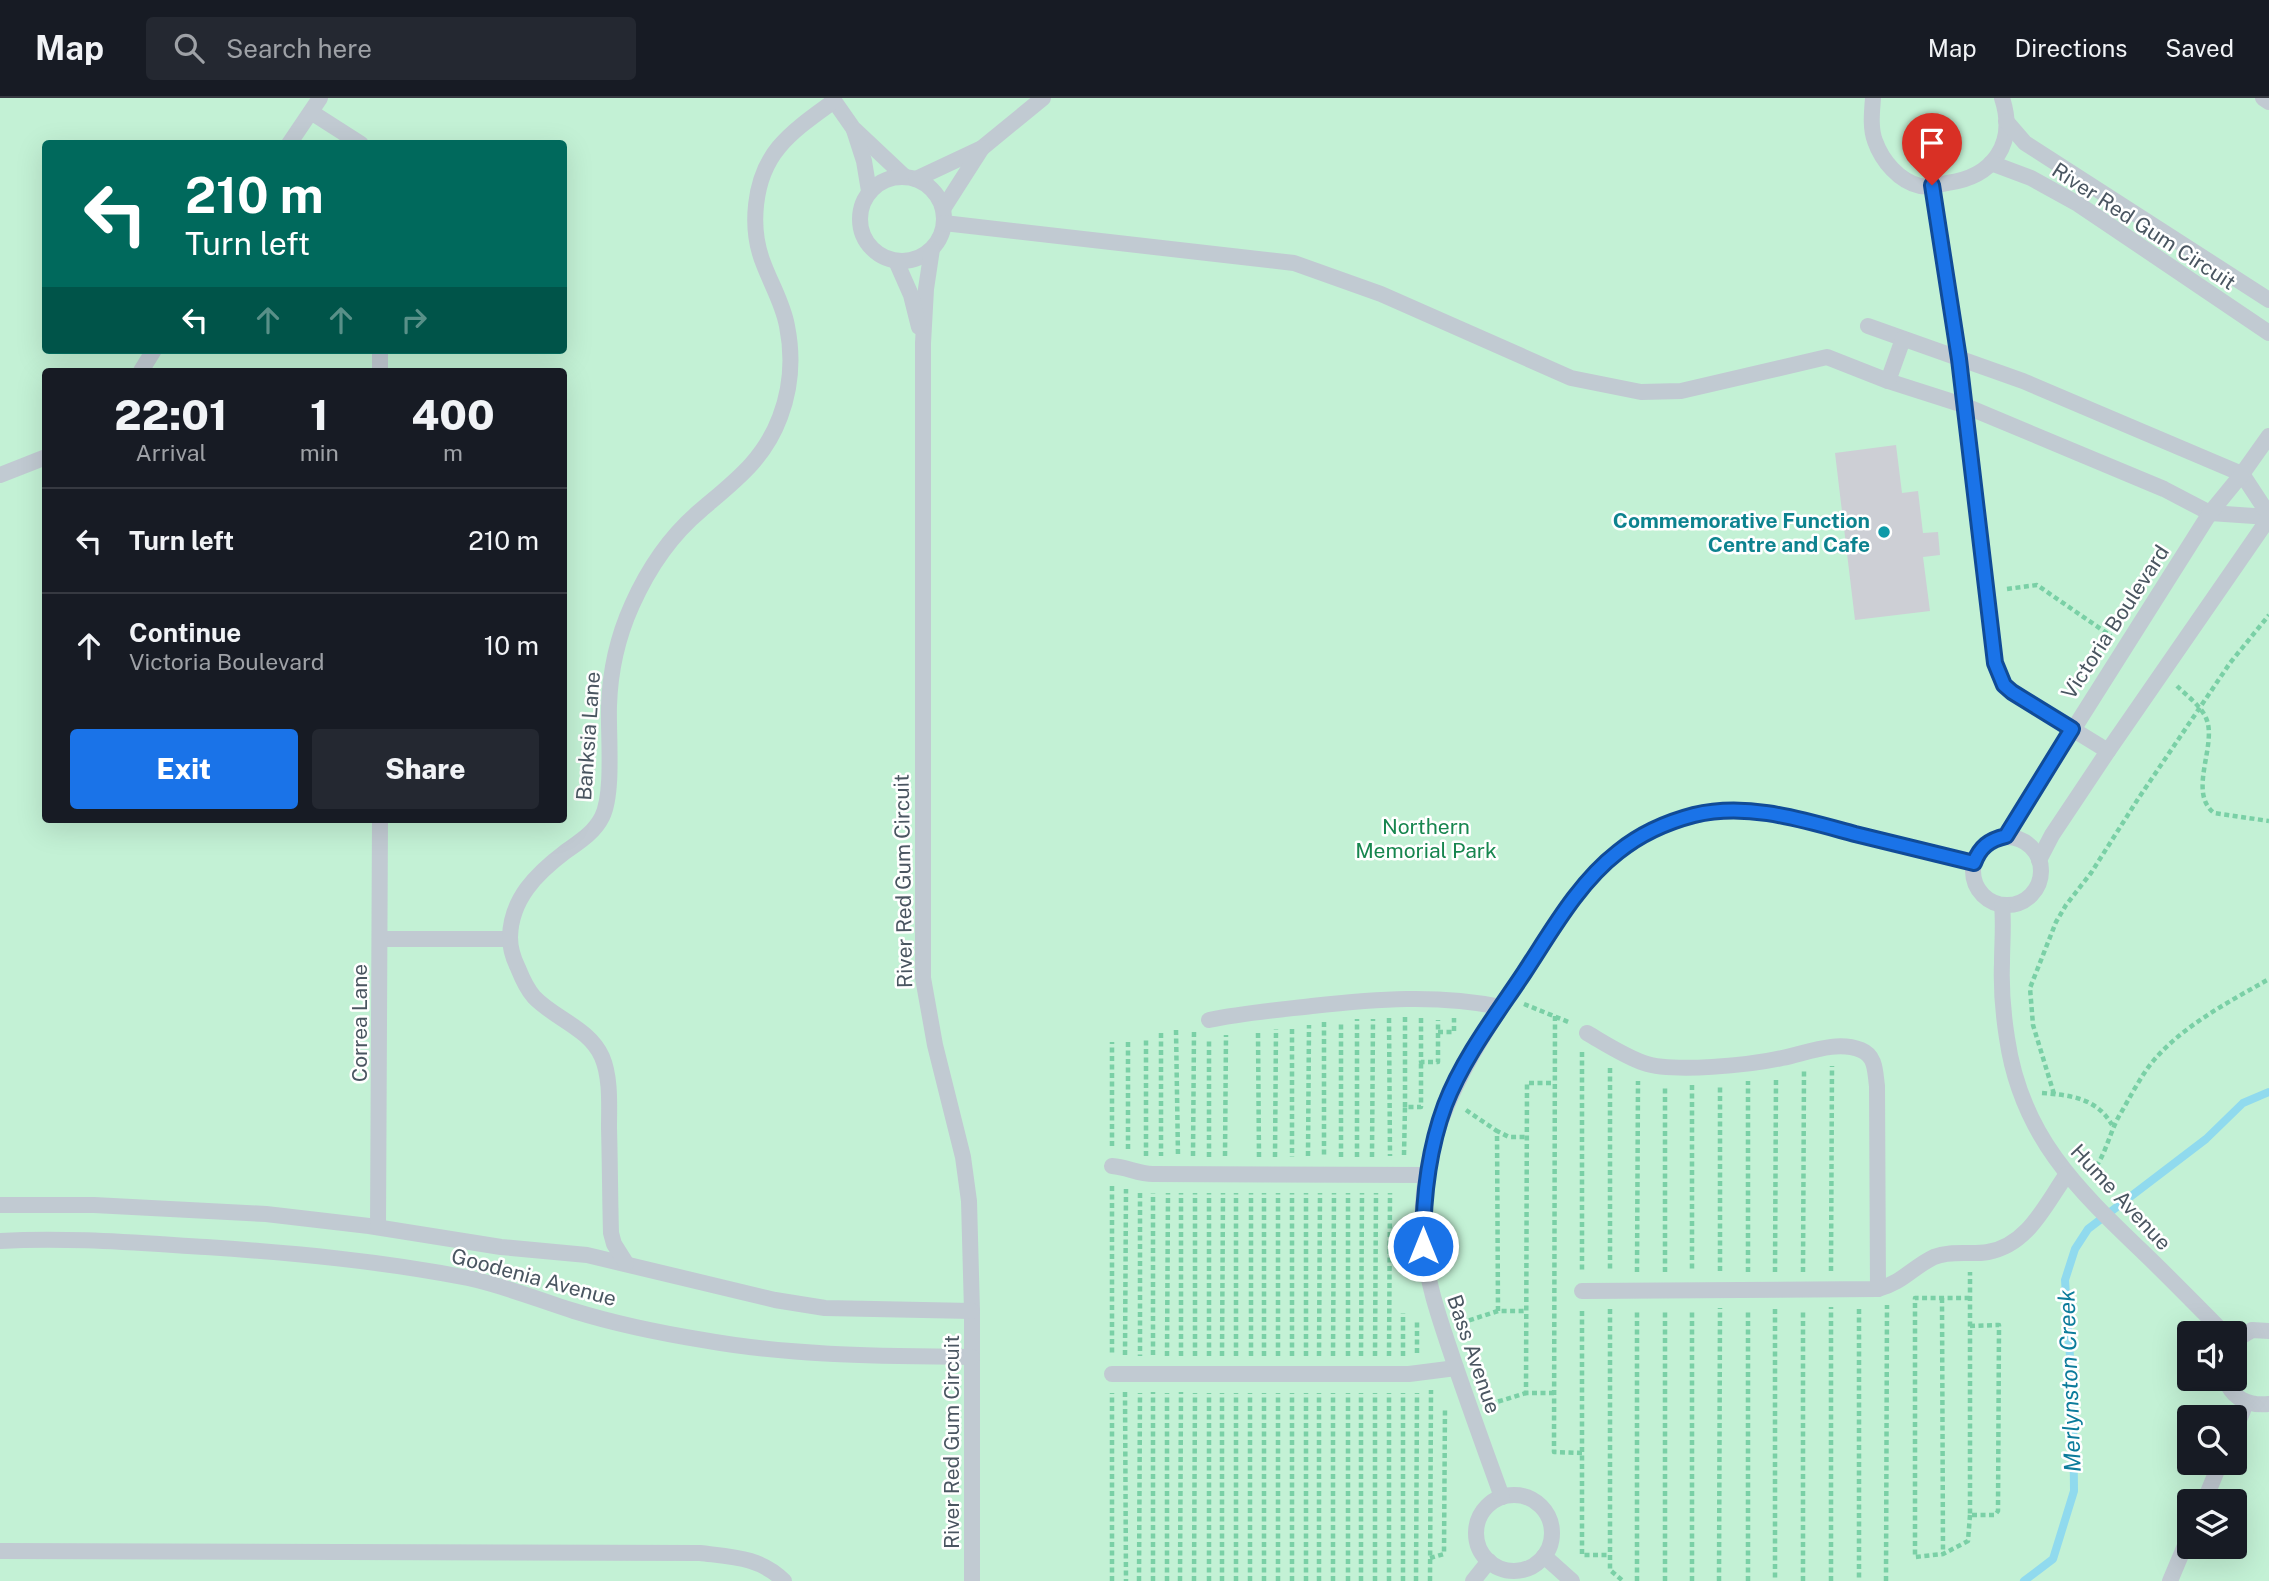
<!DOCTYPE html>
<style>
body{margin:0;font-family:"Public Sans",sans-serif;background:#242831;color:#f1f3f6;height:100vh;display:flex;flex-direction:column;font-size:26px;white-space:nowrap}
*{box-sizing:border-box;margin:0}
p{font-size:23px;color:#9ea1a6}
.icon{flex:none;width:38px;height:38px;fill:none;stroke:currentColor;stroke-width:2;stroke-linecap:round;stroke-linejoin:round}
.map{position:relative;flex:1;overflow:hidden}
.side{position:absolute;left:42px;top:270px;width:525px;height:455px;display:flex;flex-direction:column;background:#171b24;border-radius:7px;box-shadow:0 7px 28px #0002}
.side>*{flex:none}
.hud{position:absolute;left:42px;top:42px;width:525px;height:214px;border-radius:7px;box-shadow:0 7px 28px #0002;background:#00695c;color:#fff;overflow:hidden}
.controls{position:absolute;left:2177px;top:1223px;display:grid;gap:14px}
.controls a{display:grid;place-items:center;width:70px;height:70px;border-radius:7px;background:#171b24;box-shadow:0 7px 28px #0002;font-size:35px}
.pin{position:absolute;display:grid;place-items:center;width:60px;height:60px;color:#fff;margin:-72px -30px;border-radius:50% 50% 50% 0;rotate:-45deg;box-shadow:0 0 7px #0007}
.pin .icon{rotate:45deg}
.me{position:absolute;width:77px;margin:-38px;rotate:0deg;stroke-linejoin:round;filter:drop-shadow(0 0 5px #0008)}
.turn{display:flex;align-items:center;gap:24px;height:147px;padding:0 28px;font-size:32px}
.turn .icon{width:91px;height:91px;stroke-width:2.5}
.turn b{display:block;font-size:49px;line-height:60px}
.lanes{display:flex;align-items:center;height:66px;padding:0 28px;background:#0003;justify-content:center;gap:35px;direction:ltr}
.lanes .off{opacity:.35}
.eta{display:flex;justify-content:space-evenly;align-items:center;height:119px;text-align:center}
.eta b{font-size:42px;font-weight:800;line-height:49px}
.primary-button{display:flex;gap:14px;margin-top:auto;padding:14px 28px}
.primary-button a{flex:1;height:80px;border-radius:7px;background:#1a73e8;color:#fff;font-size:28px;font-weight:800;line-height:80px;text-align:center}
.primary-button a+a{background:#242831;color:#f1f3f6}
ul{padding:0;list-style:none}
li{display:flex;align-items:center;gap:21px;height:105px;padding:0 28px;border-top:2px solid #363941}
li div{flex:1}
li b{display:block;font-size:26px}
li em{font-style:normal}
header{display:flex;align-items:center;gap:42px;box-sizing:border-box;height:98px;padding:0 35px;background:#171b24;border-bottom:2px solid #363941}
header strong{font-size:33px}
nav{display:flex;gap:38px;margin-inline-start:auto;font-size:24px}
.search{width:490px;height:63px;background:#242831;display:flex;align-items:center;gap:18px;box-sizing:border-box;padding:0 24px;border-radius:7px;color:#9ea1a6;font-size:26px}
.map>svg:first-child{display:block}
.green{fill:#c3f1d5;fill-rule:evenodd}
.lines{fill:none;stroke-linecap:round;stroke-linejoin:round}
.stream{stroke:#90daee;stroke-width:8}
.building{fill:#cdcfd5}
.path{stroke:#7ad0a6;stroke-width:4.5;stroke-dasharray:5 3.5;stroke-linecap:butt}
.service{stroke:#c1cad2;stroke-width:16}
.route-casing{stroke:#114b97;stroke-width:18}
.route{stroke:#1a73e8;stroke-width:12}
.culture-dot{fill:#0f9aa8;stroke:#fff;stroke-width:2.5}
.labels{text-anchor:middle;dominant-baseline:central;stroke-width:5;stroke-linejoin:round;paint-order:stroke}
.street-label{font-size:21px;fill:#4a5661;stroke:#fff}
.culture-label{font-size:21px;font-weight:bold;fill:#0d838f;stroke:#fff;text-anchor:end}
.park-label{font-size:21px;fill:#17864f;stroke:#fff}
.water-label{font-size:23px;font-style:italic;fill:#0c7c9b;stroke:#fff}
</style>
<header>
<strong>Map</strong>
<div class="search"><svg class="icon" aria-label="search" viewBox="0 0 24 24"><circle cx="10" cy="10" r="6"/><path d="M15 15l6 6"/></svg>Search here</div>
<nav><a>Map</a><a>Directions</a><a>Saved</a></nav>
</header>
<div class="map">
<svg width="2269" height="1483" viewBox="0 0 2269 1483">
<rect width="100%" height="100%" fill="#f5f3f3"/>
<path class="green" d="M 0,0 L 2269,0 L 2269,1483 L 0,1483 ZM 46,46 L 564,46 L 564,252 L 46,252 ZM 46,273 L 564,273 L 564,721 L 46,721 ZM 2189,1236 L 2235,1236 L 2235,1281 L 2189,1281 ZM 2189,1320 L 2235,1320 L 2235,1365 L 2189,1365 ZM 2189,1404 L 2235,1404 L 2235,1449 L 2189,1449 Z"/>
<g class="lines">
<polyline class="stream" points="2024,1483 2053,1461 2074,1393 2073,1305 2065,1182 2075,1151 2088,1131 2206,1041 2243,1005 2269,994"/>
</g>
<polygon class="building" points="1896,347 1902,395 1918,393 1923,435 1938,434 1940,457 1923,459 1930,513 1855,522 1835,355"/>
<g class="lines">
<g class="path">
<polyline points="2007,491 2037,487 2111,538"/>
<path d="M 2177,588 C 2186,597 2201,608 2206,620 C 2218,646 2187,694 2214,715 L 2269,723"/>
<polyline points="1524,906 1571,925"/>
<polyline points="1555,918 1554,1354 1582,1355"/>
<polyline points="1405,919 1405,1009 1421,1009 1421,964"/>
<polyline points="1389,920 1390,1058"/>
<polyline points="1421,920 1421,964 1438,964 1438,922"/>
<polyline points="1324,924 1324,1059"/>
<polyline points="1292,931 1292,1059"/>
<polyline points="1176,932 1178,1058"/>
<polyline points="1438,934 1454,934 1454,920"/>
<polyline points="1161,935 1161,1058"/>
<polyline points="1258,935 1259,1059"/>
<polyline points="1582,954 1582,1173"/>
<polyline points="1610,970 1610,1174"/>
<polyline points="1692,987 1692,1174"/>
<path d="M 2042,995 C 2070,997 2097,1000 2112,1027"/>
<polyline points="2054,996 2033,927 2030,890 2056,824 2066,807 2091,775 2138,701 2230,565 2269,517"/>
<polyline points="1466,1012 1497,1033"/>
<polyline points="1112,1048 1112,944"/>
<polyline points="1128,1051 1128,941"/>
<polyline points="1404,1057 1405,1009"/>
<polyline points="1146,1058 1146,939"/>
<polyline points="1193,1058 1194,934"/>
<polyline points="1225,1058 1226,937"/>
<polyline points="1308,1058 1309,927"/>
<polyline points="1209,1059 1209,941"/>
<polyline points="1275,1059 1276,931"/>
<polyline points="1341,1059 1341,924"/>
<polyline points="1357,1059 1357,921"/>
<polyline points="1372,1059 1373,921"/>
<path d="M 2091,1075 C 2107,1057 2109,1033 2122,1013 C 2130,999 2138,984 2147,971 C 2176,931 2227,905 2269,881"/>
<polyline points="1112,1088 1112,1258"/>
<polyline points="1140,1095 1140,1258"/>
<polyline points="1720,1173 1720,986"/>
<polyline points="1831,1173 1832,968"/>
<polyline points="1637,1174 1638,983"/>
<polyline points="1665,1174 1665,987"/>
<polyline points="1748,1174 1748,983"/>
<polyline points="1775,1174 1776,980"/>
<polyline points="1803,1174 1804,973"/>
<polyline points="1942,1200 1943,1456"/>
<polyline points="1610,1211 1610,1457"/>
<polyline points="1775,1211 1775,1483"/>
<polyline points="1859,1211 1859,1483"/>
<polyline points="1498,1213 1497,1033 1509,1039 1527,1039"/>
<polyline points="1582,1213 1582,1457 1610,1457 1610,1472 1623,1483"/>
<polyline points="1461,1225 1498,1213 1526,1213"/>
<polyline points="1970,1228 1999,1227 1998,1413 1995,1417 1970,1417 1970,1174"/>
<polyline points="1417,1255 1417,1221"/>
<polyline points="1125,1257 1126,1091"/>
<polyline points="1153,1257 1153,1095"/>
<polyline points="1167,1258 1168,1095"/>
<polyline points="1181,1258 1181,1095"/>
<polyline points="1195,1258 1195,1095"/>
<polyline points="1209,1258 1209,1095"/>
<polyline points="1222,1258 1223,1095"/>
<polyline points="1236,1258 1236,1095"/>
<polyline points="1251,1258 1251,1095"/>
<polyline points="1264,1258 1264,1095"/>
<polyline points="1278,1258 1278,1095"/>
<polyline points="1292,1258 1292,1095"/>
<polyline points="1306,1258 1306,1095"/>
<polyline points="1319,1258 1320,1095"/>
<polyline points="1333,1258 1334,1095"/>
<polyline points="1348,1258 1348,1095"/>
<polyline points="1361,1258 1362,1095"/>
<polyline points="1375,1258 1376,1095"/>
<polyline points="1389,1258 1390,1095"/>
<polyline points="1403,1258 1403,1215"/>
<polyline points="1125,1294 1126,1483"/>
<polyline points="1554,1295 1526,1295 1527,985 1554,985"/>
<polyline points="1490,1306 1526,1295"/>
<polyline points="1970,1417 1968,1443 1943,1456 1915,1459 1915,1200 1970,1200"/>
<polyline points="1430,1460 1444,1456 1445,1309"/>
<polyline points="1112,1483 1112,1295"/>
<polyline points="1139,1483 1140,1295"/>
<polyline points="1153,1483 1153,1294"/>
<polyline points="1167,1483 1167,1295"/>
<polyline points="1180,1483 1181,1294"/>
<polyline points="1194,1483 1195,1295"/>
<polyline points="1209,1483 1209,1295"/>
<polyline points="1222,1483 1222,1295"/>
<polyline points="1236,1483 1236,1295"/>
<polyline points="1250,1483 1250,1295"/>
<polyline points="1264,1483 1264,1295"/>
<polyline points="1278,1483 1278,1295"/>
<polyline points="1292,1483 1292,1295"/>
<polyline points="1306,1483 1306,1295"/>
<polyline points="1319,1483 1319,1295"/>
<polyline points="1333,1483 1333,1295"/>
<polyline points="1348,1483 1348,1295"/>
<polyline points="1361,1483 1361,1295"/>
<polyline points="1375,1483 1375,1295"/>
<polyline points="1389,1483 1389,1295"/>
<polyline points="1403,1483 1403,1295"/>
<polyline points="1416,1483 1417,1295"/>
<polyline points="1430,1483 1431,1292"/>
<polyline points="1637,1483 1637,1211"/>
<polyline points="1665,1483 1665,1211"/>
<polyline points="1692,1483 1692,1211"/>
<polyline points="1719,1483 1720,1210"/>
<polyline points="1748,1483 1748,1211"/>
<polyline points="1803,1483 1803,1211"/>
<polyline points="1831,1483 1831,1209"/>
<polyline points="1886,1483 1887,1207"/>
</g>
<g class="service">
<polyline points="832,0 853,30 904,78"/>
<path d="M 1873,0 C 1872,14 1870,30 1875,43 C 1882,63 1899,83 1920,88 C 1928,89 1939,87 1947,85 C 1993,79 2017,46 2002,0"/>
<polyline points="2263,0 2269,4"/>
<polyline points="311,14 361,46"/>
<polyline points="2006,23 2025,45 2269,202"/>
<polyline points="854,32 864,63 869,93"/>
<polyline points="289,46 320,0"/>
<polyline points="1991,65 2031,80 2078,106 2269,235"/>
<circle cx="902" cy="121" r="42"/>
<polyline points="916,81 982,50 1043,0"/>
<polyline points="1932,87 1959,261 1995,565 2004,587 2012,594 2108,653"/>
<polyline points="943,111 982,50"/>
<polyline points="944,125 1294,165 1381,196 1571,280 1641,294 1681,293 1827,259 1888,283 1963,307 2164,391 2210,415 2269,419"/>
<polyline points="932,151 926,191 923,245 923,880 935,947 963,1059 969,1103 972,1213 972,1483"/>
<polyline points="896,163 911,197 919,229"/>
<polyline points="1868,228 2023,283 2242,376 2269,417"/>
<polyline points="380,252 380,273"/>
<polyline points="141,273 154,252"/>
<polyline points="1888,283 1903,241"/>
<polyline points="0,377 46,359"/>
<polyline points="2006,738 2210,415 2242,376 2269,338"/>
<circle cx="2007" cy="773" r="34"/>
<polyline points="2039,762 2052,737 2108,653 2269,420"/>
<path d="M 2002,807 C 2004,827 2002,845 2002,865 C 2001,890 2003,915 2007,940 C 2021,1038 2077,1091 2145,1156 C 2172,1182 2198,1209 2225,1236"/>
<polyline points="380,841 510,841"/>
<path d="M 1209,922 C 1243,915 1277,912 1312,908 C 1375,901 1438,896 1501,909"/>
<path d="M 1587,935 C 1606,946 1624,958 1644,965 C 1673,975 1751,967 1782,960 C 1807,955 1836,942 1861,952 C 1876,958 1875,974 1877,988 L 1878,1191"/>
<path d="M 1112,1068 C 1127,1069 1138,1076 1153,1076 L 1427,1077"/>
<polyline points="0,1107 94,1107 266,1116 369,1128 501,1149 587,1157 775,1202 825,1210 972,1213"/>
<polyline points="378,1129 380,721"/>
<path d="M 0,1143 C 68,1139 138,1145 206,1149 C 293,1155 382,1163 468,1180 C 505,1188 539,1202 574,1213 C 616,1226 660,1235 703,1242 C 792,1258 882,1258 972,1259"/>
<path d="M 626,1165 L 614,1146 L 611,1135 C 610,1100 610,1065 609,1030 C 609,1008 611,980 602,959 C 589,930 555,921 534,899 C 527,891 522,880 518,870 C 513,860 510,850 510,839 C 511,801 536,776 565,754 C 579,744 594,735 602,719 C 614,695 608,637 609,608 C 610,574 618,538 632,507 C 648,471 671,437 701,412 C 735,383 764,362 780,319 C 791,290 793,258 787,228 C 783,206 772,188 764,167 C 749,131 753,80 779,49 C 794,31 815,17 834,3"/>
<path d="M 1582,1193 L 1878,1191 C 1902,1185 1913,1169 1934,1159 C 1951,1152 1971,1157 1988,1154 C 2028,1147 2045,1107 2067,1076"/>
<polyline points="2235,1242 2252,1232 2269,1233"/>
<polyline points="1112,1276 1409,1276 1456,1270"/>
<path d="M 2225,1281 C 2233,1301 2248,1308 2269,1306"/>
<polyline points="2235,1332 2246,1305"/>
<circle cx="1514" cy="1435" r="38"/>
<path d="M 1502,1399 C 1484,1349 1466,1300 1449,1249 C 1438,1216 1427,1184 1424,1149 C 1412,1036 1474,950 1534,860 C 1558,824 1583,781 1618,754 C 1648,730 1690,714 1729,713 C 1767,711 1805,723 1841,732 C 1886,743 1930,754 1974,765"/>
<polyline points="2204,1404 2220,1365"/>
<path d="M 0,1453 L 700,1455 C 732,1459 760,1459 784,1483"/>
<polyline points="1544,1458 1572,1483"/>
<polyline points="1473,1483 1489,1463"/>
<polyline points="2170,1483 2189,1438"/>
</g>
</g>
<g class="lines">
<defs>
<path id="route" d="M 1423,1148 C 1423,1099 1428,1053 1445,1007 C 1463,960 1496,917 1524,875 C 1551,834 1578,785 1618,754 C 1639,737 1667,724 1694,717 C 1748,704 1803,722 1855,736 C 1895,746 1934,755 1974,765 C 1980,749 1989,742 2006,738 L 2072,631 L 2012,594 L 2004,587 L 1995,565 L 1959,261 L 1932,87"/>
</defs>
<use href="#route" class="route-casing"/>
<use href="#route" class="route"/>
</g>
<circle class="culture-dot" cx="1884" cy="434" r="7"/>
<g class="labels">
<g class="street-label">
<text transform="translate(2144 128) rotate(33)">River Red Gum Circuit</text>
<text transform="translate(2115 524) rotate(-57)">Victoria Boulevard</text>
<text transform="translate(588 638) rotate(-86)">Banksia Lane</text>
<text transform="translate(903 783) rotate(-91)">River Red Gum Circuit</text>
<text transform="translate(359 925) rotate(-90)">Correa Lane</text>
<text transform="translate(2121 1099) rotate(47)">Hume Avenue</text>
<text transform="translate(534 1179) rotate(15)">Goodenia Avenue</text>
<text transform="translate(1474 1256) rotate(71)">Bass Avenue</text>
<text transform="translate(951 1344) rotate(-90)">River Red Gum Circuit</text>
</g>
<g class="culture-label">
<text x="1870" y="422">Commemorative Function<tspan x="1870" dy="24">Centre and Cafe</tspan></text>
</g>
<g class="park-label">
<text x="1426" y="728">Northern<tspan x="1426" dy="24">Memorial Park</tspan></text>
</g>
<g class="water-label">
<text transform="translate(2069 1283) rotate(-92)">Merlynston Creek</text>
</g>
</g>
</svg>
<div class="controls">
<a><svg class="icon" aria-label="sound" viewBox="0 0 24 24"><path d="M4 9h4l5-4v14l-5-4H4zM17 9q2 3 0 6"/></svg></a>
<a><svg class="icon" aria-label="search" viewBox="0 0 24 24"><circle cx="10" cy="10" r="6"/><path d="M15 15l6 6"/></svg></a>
<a><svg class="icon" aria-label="layers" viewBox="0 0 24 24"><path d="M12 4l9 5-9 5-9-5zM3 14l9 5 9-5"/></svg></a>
</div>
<div class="pin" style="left:1932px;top:87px;background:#d93025"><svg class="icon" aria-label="arrive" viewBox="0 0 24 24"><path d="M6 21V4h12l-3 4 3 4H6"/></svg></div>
<svg class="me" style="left:1423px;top:1148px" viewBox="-20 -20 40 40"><circle r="17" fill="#1a73e8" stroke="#fff" stroke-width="3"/><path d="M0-11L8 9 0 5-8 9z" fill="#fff"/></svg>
<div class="hud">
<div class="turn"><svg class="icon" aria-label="left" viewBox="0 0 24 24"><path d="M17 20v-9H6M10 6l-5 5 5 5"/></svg><div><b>210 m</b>Turn left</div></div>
<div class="lanes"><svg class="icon" aria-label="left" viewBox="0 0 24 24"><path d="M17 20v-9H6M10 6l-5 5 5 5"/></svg><svg class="icon off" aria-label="ahead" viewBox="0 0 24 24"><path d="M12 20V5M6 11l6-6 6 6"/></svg><svg class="icon off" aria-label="ahead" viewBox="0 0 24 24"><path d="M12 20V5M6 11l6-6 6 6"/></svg><svg class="icon off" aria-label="right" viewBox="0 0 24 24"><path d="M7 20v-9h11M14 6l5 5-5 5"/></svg></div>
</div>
<section class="side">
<div class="eta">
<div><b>22:01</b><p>Arrival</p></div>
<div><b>1</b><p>min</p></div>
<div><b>400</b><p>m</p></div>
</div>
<ul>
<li><svg class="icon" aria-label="left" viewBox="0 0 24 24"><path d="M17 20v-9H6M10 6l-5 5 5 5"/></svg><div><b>Turn left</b></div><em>210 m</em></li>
<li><svg class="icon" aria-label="ahead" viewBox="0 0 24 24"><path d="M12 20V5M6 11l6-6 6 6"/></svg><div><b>Continue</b><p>Victoria Boulevard</p></div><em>10 m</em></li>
</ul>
<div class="primary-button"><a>Exit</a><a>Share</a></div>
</section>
</div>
